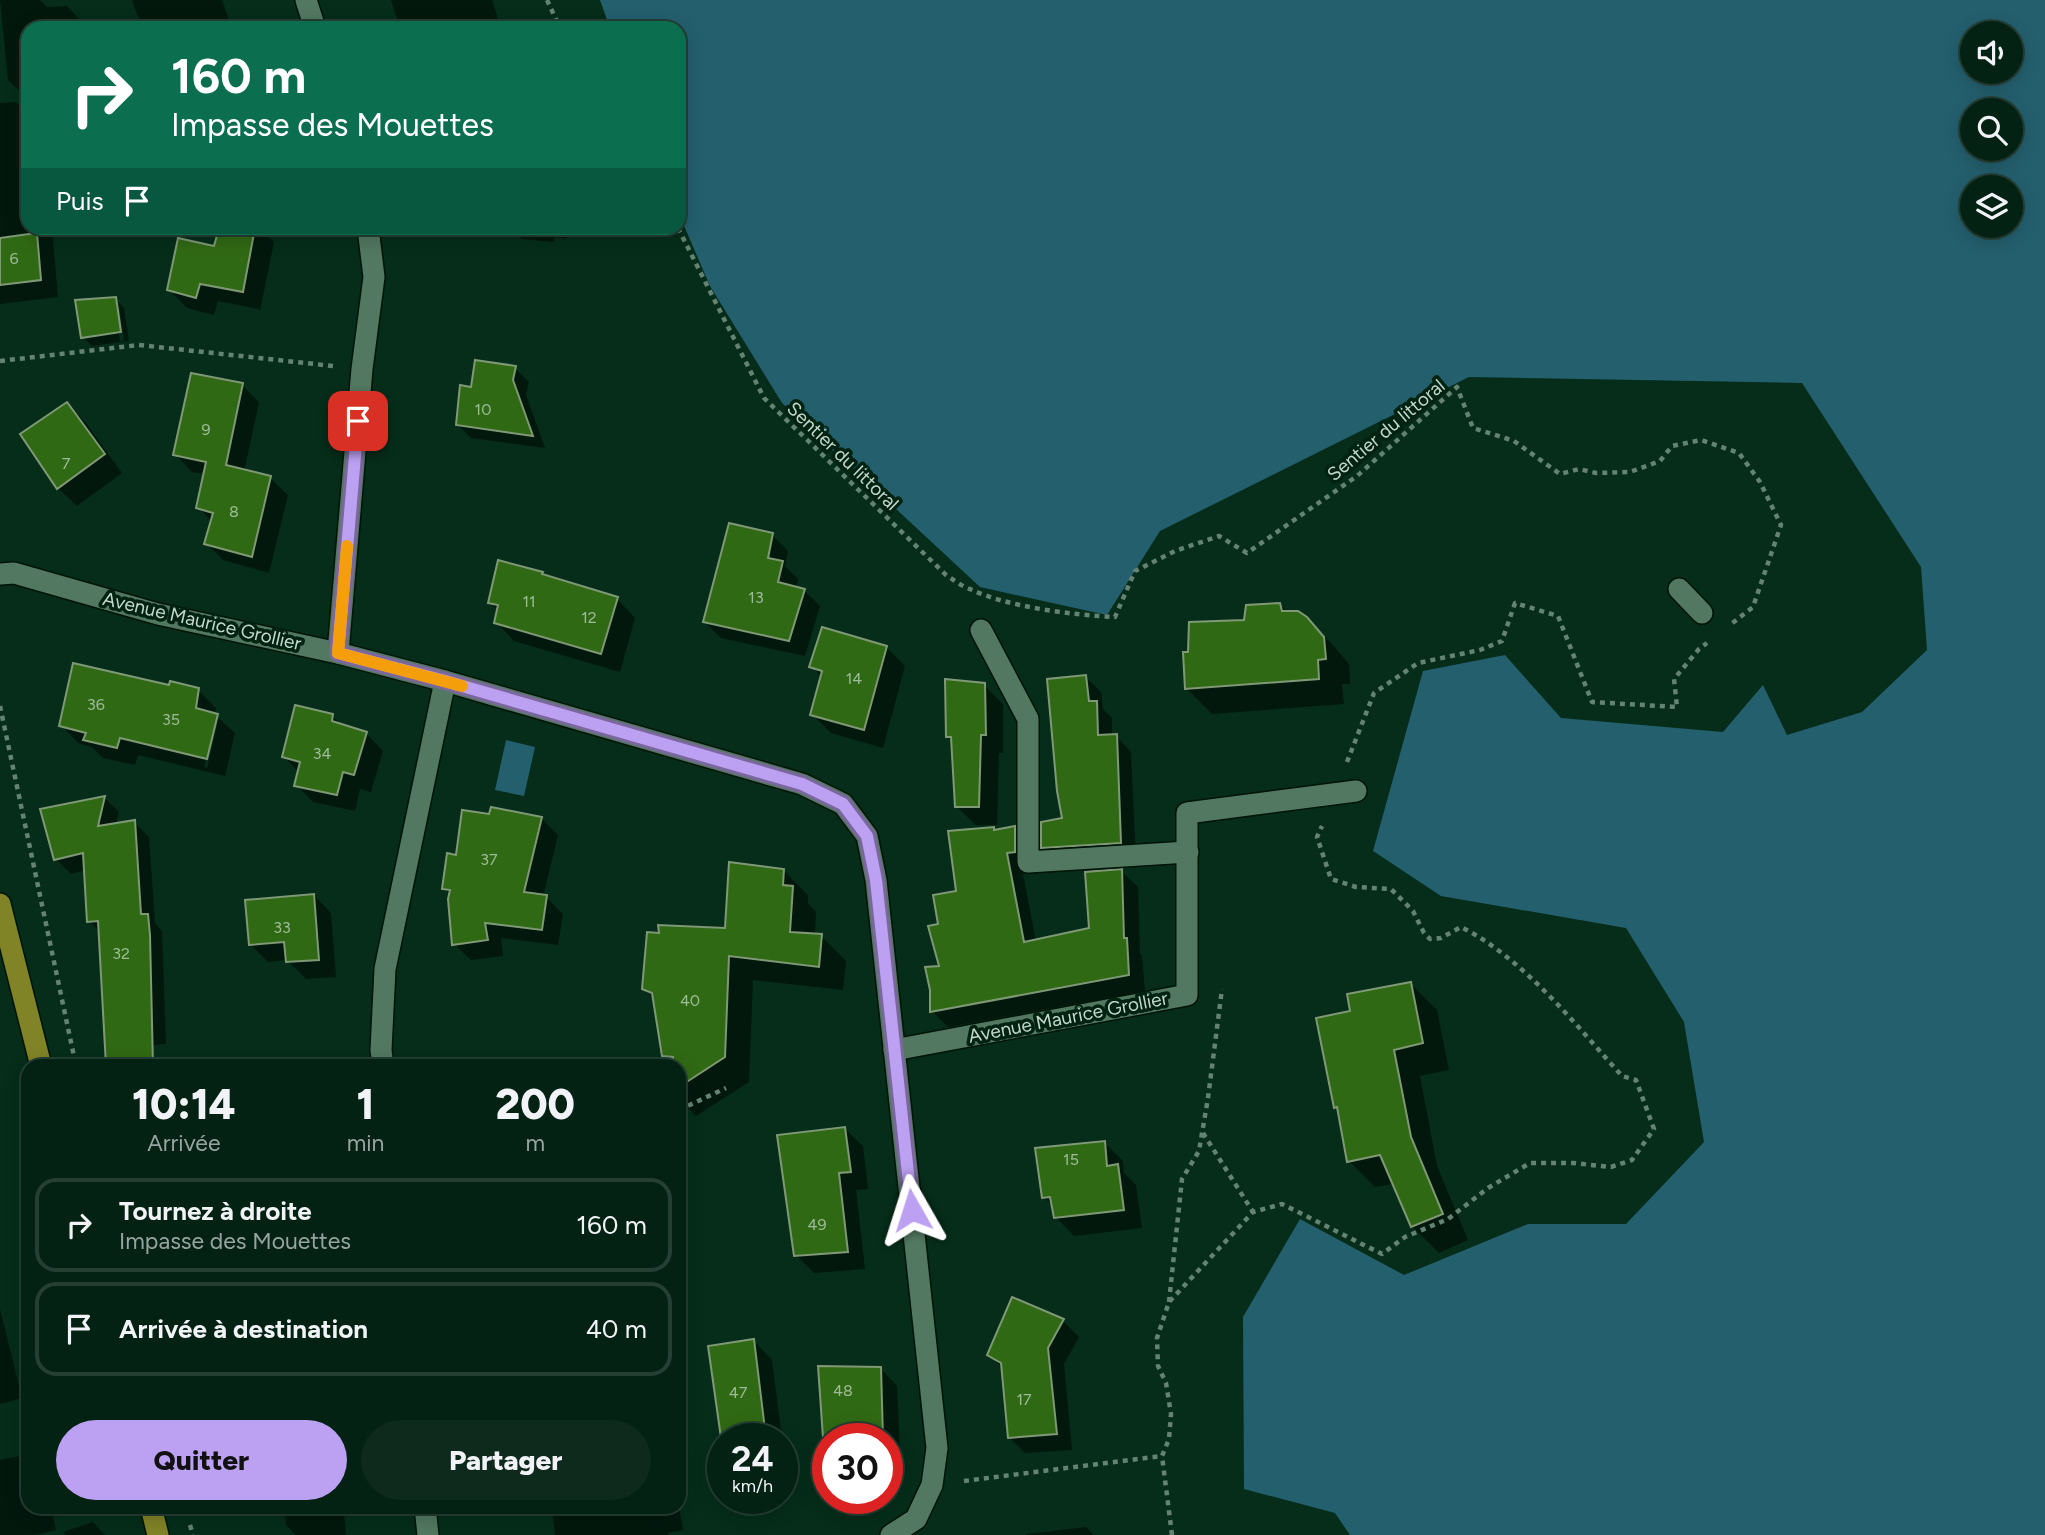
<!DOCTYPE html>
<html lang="fr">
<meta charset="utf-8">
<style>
body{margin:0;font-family:Figtree,sans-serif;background:#0d2a1d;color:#f1f3f6;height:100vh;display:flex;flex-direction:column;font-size:26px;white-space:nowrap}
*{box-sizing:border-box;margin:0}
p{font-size:23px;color:#97a4a0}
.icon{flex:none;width:38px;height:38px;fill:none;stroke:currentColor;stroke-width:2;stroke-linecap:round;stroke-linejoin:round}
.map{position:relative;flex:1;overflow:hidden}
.drawer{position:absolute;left:21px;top:1059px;width:665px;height:455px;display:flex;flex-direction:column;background:#042214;border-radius:21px;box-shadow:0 4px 18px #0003,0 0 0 2px #253f34}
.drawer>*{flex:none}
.hud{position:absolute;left:21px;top:21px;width:665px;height:214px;border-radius:21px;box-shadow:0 4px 18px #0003,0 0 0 2px #253f34;background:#0b6e4f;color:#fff;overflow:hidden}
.controls{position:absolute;left:1960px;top:21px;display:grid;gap:14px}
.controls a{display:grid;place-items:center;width:63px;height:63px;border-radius:50%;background:#042214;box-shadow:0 4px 18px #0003,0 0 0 2px #253f34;font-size:35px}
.speed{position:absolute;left:707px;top:1423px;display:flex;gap:14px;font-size:35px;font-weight:700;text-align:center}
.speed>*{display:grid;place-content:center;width:91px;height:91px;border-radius:50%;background:#042214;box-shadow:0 4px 18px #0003,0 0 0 2px #253f34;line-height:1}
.speed small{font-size:18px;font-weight:400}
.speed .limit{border:10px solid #d22;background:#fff;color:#111}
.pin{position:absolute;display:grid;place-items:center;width:60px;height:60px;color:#fff;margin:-30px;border-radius:14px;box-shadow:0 4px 10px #0006}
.me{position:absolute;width:77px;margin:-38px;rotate:354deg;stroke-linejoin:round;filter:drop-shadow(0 0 5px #0008)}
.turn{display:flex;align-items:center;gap:24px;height:147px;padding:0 35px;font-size:32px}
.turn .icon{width:91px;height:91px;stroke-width:2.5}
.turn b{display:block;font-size:49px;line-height:60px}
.then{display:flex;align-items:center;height:66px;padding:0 35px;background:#0003;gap:14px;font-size:26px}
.eta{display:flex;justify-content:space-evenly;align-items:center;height:119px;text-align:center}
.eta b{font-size:42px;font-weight:800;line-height:49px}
.primary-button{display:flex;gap:14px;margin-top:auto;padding:14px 35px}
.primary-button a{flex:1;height:80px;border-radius:42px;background:#bca0f2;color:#111;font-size:28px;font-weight:800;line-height:80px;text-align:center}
.primary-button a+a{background:#0d2a1d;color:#f1f3f6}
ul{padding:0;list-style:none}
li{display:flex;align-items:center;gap:21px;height:94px;margin:0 14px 10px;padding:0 21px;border:4px solid #253f34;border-radius:21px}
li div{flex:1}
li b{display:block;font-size:26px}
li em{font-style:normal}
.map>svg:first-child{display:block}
.water{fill:#245f6e;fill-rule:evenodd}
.shadow{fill:#0007;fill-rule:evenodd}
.building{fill:#306913;stroke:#7f9876;stroke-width:2}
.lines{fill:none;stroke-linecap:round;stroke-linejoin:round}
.minor-casing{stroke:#001407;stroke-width:24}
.major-casing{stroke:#001407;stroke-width:24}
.path{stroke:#648373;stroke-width:4.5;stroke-dasharray:5 5;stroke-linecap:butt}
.minor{stroke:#527861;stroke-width:21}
.major{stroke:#818327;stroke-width:21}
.route-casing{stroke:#7a689d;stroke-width:18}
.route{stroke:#bca0f2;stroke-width:12}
.slow{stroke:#f59e0b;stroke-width:12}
.labels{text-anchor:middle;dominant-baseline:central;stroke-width:7;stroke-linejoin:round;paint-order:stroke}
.number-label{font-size:16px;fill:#9ebc9c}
.street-label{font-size:19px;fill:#c2d7ca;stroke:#002311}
</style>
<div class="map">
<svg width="2045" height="1535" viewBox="0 0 2045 1535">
<rect width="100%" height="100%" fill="#052d1a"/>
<g class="water">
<path d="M 600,0 L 2045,0 L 2045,1535 L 1350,1535 L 1335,1513 L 1244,1489 L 1243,1317 L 1300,1219 L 1404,1275 L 1528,1224 L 1626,1224 L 1704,1142 L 1684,1022 L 1626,928 L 1441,896 L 1373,851 L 1423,671 L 1505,655 L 1561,718 L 1723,732 L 1763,685 L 1787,735 L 1862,712 L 1927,650 L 1921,567 L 1802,383 L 1469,377 L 1160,531 L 1107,615 L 980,587 L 782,403 L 710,286 L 679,214 L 679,28 L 610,28 ZM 1972,33 L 2011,33 L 2011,72 L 1972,72 ZM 1972,110 L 2011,110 L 2011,149 L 1972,149 ZM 1972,187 L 2011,187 L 2011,226 L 1972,226 Z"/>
<polygon points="506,740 535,747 524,796 495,790"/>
</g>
<g class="shadow">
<polygon points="0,0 40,0 47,7 67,6 85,25 86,28 28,28 28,99 8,80"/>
<polygon points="132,0 222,0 232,28 142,28"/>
<polygon points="391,0 492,0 501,28 400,28"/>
<polygon points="16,102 28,113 28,228 52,228 58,297 0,304 0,103"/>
<polygon points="219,228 259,228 274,242 260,311 258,309 218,301 214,315 187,308 169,290 227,251"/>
<polygon points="510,228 593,228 592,231 568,228 567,239 555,237 554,242 522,239"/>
<path d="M 115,299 L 124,308 L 129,341 L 92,346 L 83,337 ZM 115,306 L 119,306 L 124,341 L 120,341 Z"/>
<polygon points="515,368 529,382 526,395 545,448 471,438 457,424 472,389"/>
<polygon points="242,385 259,402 244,472 270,478 288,495 269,573 223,560 206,543 212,522 198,507 205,474 192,472 175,454"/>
<polygon points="67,404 86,423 122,473 77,506 58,488"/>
<path d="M 772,535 L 788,551 L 785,566 L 798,579 L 796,588 L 804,590 L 820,606 L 805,656 L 721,638 L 705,622 ZM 769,544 L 772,544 L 768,567 L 764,566 Z"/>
<polygon points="499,562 617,599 635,618 620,672 514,641 496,622 499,611 490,602"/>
<polygon points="1280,604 1288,613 1306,618 1332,644 1349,664 1350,684 1342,684 1344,704 1212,714 1187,689 1190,653"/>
<polygon points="886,647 905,666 883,748 831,733 812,714 822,677 811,666"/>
<polygon points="1086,677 1101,692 1103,709 1112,718 1112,736 1116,736 1131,752 1136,858 1058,863 1043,847 1064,819"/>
<polygon points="984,685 1003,704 1003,753 999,753 997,825 976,825 957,807 953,743 948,737"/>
<path d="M 198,690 L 216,708 L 215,715 L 235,733 L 225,776 L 138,755 L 135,765 L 103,758 L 92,747 L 78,743 L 61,725 ZM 214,725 L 217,725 L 207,768 L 204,767 Z"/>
<polygon points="332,716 343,726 366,733 383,751 371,792 360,789 355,811 313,802 296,785 299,772 284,757"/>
<polygon points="105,798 119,812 116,825 134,822 149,837 155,923 162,931 166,1044 120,1048 100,932 89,921 86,870 71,874 56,859 42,810"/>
<polygon points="541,818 558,835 543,897 546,897 563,914 558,945 501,938 503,956 471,960 454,944 451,895 444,888 457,857"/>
<polygon points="1014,828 1031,845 1022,869 1036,941 1091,929 1121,871 1138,887 1140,954 1142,956 1145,991 948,1027 932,1011 941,968 940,925 993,829 996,832"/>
<polygon points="783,870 808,895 808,903 816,912 815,936 821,936 846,961 843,990 753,980 749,1082 696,1116 679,1098 679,1066 674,1065 664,1055 655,1000 644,988 727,930"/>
<polygon points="314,895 331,913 336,977 306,979 287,960 268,962 250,944"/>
<polygon points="1410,983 1437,1010 1449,1070 1420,1076 1437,1166 1468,1240 1439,1253 1412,1226 1394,1184 1375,1187 1349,1161 1339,1110 1336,1107 1352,1012"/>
<polygon points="259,1061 264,1066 206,1066"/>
<polygon points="845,1129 863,1146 868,1189 856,1190 865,1269 814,1273 796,1255"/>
<polygon points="1104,1142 1123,1161 1124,1173 1136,1185 1142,1228 1074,1236 1056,1217 1054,1208 1044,1197"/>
<polygon points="0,1309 22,1398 0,1404"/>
<polygon points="1063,1321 1079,1337 1064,1364 1072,1450 1025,1453 1009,1437 1003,1369 989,1354"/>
<polygon points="754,1341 772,1360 782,1438 723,1438 710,1348"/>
<polygon points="820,1368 880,1368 897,1386 901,1475 887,1475 887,1438 828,1438 828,1441 824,1438"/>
<polygon points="782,1444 785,1467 782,1467"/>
<polygon points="25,1455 28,1457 28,1507 51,1507 56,1530 34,1535 0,1535 0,1460"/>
<polygon points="284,1507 378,1507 379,1510 344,1513 346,1535 296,1535 286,1525"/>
<polygon points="552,1507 679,1507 683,1530 668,1533 669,1535 555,1535"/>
<polygon points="93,1522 105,1535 65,1535 63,1532"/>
<polygon points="1086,1527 1094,1535 1026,1535 1026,1534"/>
</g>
<g class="building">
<polygon points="219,228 255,228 243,292 200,284 196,298 167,290 178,238 214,246"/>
<polygon points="37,233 41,280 0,285 0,238"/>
<polygon points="116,297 121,332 81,338 75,300"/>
<polygon points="475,360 516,366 513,380 533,436 456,425 460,385 471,387"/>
<polygon points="191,373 243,383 226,465 271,476 252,557 204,544 213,513 196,508 206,462 173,455"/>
<polygon points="67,402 105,454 57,489 20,434"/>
<polygon points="729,523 773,533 768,558 783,561 778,582 805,589 789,641 703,622"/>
<polygon points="498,560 543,572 542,574 618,597 601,654 494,623 498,605 488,603"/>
<polygon points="1280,603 1282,611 1298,611 1307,617 1324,637 1326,659 1318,660 1319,679 1185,689 1183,652 1188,652 1189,622 1244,620 1246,605"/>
<polygon points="822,627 887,646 864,730 810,715 822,671 809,667"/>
<polygon points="73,663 169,685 170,681 199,688 196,708 218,714 207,759 120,738 117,748 83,740 86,733 59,726"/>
<polygon points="1086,675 1089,701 1097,701 1098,735 1117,734 1121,843 1041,848 1041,822 1062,818 1057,791 1047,679"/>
<polygon points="945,679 985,683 986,735 981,735 979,807 955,807 951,737 946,737"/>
<polygon points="295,705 333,714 332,721 367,732 354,775 343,772 337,795 294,786 300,762 282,757"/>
<polygon points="105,796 98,826 135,820 141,914 148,914 150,935 153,1066 106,1066 98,921 87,922 83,853 54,860 40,809"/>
<polygon points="491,807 542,817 524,892 547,895 542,930 485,923 488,940 452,945 448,899 450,890 442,889 447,853 456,855 462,810 489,814"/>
<polygon points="1015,826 1015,852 1007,853 1024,942 1089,928 1085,872 1122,869 1124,938 1127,938 1129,975 930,1012 930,990 925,967 939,966 928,926 938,924 933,895 956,891 948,831 994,827 994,830"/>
<polygon points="729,862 784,869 783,885 793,886 790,932 822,934 819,967 729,956 725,1057 679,1087 679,1066 672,1066 673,1057 662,1056 652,993 642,989 647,932 659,933 658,925 725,928"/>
<polygon points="314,894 319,960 286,962 284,942 249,945 245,900"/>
<polygon points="1411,982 1423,1043 1394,1050 1411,1137 1443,1214 1411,1227 1380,1155 1347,1162 1337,1107 1334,1108 1316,1018 1350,1011 1347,994"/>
<polygon points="845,1127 851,1172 839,1173 848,1252 794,1256 777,1135"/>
<polygon points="1105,1141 1107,1166 1118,1164 1124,1210 1054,1218 1050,1197 1042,1198 1035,1148"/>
<polygon points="1012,1297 1064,1319 1048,1348 1057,1434 1008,1438 1001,1363 987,1355"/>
<polygon points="754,1339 766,1438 721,1438 708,1346"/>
<polygon points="818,1366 881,1367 883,1438 823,1438"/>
</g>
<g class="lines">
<defs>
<g id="minor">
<polyline points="306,0 315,28"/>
<polyline points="0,574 14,573 158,614 338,653 445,681 802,784 843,804 867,836 876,880 937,1448 932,1485 916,1519 891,1535"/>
<polyline points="1679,589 1702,613"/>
<polyline points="981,630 1028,719 1028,862 1188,852"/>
<polyline points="338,653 362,369 374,277 368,228"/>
<polyline points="894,1050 1187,995 1187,813 1356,791"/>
<polyline points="383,1066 381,1050 385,969 445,681"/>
<polyline points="425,1507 428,1535"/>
</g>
<g id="major">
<polyline points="0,904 41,1066"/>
<polyline points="151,1507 158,1535"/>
</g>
</defs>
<use href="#minor" class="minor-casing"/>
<use href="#major" class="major-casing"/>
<g class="path">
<polyline points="547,0 560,28"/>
<path d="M 678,228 L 764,398 L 946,575 C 954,580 961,586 970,589 C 1007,607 1073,615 1115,617 L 1135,571 L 1175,551 L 1219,536 L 1247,553 L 1357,476 L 1457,387 L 1473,428 L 1514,441 L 1560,474 L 1579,469 L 1596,473 L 1630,472 L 1660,461 L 1672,446 L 1701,440 L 1739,453 L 1760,482 L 1781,525 L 1753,607 L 1730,625"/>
<polyline points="0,361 139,345 333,366"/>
<polyline points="0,706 76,1066"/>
<polyline points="1347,762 1374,693 1418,663 1480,650 1502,641 1515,603 1558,616 1592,702 1677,707 1674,679 1699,649 1707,643"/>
<polyline points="679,1110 726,1088"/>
<polyline points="1203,1133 1253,1212"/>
<polyline points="1169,1302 1182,1179 1199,1151 1208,1098 1222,989"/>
<polyline points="964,1481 1162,1456"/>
<polyline points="190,1525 193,1535"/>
<path d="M 1172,1535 L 1162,1456 L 1169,1439 L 1171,1414 L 1166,1383 L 1158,1366 L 1157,1338 L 1169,1302 L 1253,1212 L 1282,1204 L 1382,1254 L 1405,1237 L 1448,1219 L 1488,1188 L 1530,1163 L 1573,1163 L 1611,1167 L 1632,1160 L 1654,1129 L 1636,1080 L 1622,1076 C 1576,1025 1523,958 1461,927 L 1441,938 L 1430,939 L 1424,933 L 1413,911 L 1391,889 L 1356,887 L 1331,879 L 1317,837 L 1322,826"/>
</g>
<use href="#minor" class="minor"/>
<use href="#major" class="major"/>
</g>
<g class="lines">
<defs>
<polyline id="route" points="358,421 338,653 445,681 802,784 843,804 867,836 876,880 912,1210"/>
</defs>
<use href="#route" class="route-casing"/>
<use href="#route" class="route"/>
<polyline class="slow" points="347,546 338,653 462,686"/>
</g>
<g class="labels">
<g class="number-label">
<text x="14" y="258">6</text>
<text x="483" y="409">10</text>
<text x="206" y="429">9</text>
<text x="66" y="463">7</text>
<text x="234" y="511">8</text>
<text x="756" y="597">13</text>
<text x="529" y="601">11</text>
<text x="589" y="617">12</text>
<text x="854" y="678">14</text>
<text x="96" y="704">36</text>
<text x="171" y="719">35</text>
<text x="322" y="753">34</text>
<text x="489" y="859">37</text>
<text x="282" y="927">33</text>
<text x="121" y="953">32</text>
<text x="690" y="1000">40</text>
<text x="1071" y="1159">15</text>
<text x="817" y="1224">49</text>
<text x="843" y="1390">48</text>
<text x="738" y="1392">47</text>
<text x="1024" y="1399">17</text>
</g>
<g class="street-label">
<text transform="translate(1386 430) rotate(-40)">Sentier du littoral</text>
<text transform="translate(843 456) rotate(44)">Sentier du littoral</text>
<text transform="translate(202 621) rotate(13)">Avenue Maurice Grollier</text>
<text transform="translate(1068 1017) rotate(-11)">Avenue Maurice Grollier</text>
</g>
</g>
</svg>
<div class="controls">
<a><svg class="icon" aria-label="sound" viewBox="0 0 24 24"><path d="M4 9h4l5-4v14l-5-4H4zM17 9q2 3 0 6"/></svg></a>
<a><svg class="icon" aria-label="search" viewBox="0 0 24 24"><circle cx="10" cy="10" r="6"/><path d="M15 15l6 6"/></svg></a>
<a><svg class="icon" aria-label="layers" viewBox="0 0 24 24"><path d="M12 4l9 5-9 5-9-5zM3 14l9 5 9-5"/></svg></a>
</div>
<div class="speed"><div>24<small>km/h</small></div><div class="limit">30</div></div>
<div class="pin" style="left:358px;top:421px;background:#d93025"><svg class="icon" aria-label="arrive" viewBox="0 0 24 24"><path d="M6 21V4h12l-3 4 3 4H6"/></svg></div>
<svg class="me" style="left:912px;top:1210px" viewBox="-20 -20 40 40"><path d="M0-17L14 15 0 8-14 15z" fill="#bca0f2" stroke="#fff" stroke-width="4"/></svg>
<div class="hud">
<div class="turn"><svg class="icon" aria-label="right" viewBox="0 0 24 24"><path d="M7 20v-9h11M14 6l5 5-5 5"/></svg><div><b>160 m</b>Impasse des Mouettes</div></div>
<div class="then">Puis<svg class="icon" aria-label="arrive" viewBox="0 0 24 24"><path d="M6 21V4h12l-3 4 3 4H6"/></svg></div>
</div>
<section class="drawer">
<div class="eta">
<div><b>10:14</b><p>Arrivée</p></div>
<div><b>1</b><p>min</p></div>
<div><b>200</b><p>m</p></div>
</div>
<ul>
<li><svg class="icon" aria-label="right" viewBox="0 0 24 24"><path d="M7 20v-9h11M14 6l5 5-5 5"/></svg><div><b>Tournez à droite</b><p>Impasse des Mouettes</p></div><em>160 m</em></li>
<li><svg class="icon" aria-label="arrive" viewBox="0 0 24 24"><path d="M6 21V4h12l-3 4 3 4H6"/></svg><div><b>Arrivée à destination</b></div><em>40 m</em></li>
</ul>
<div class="primary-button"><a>Quitter</a><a>Partager</a></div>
</section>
</div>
